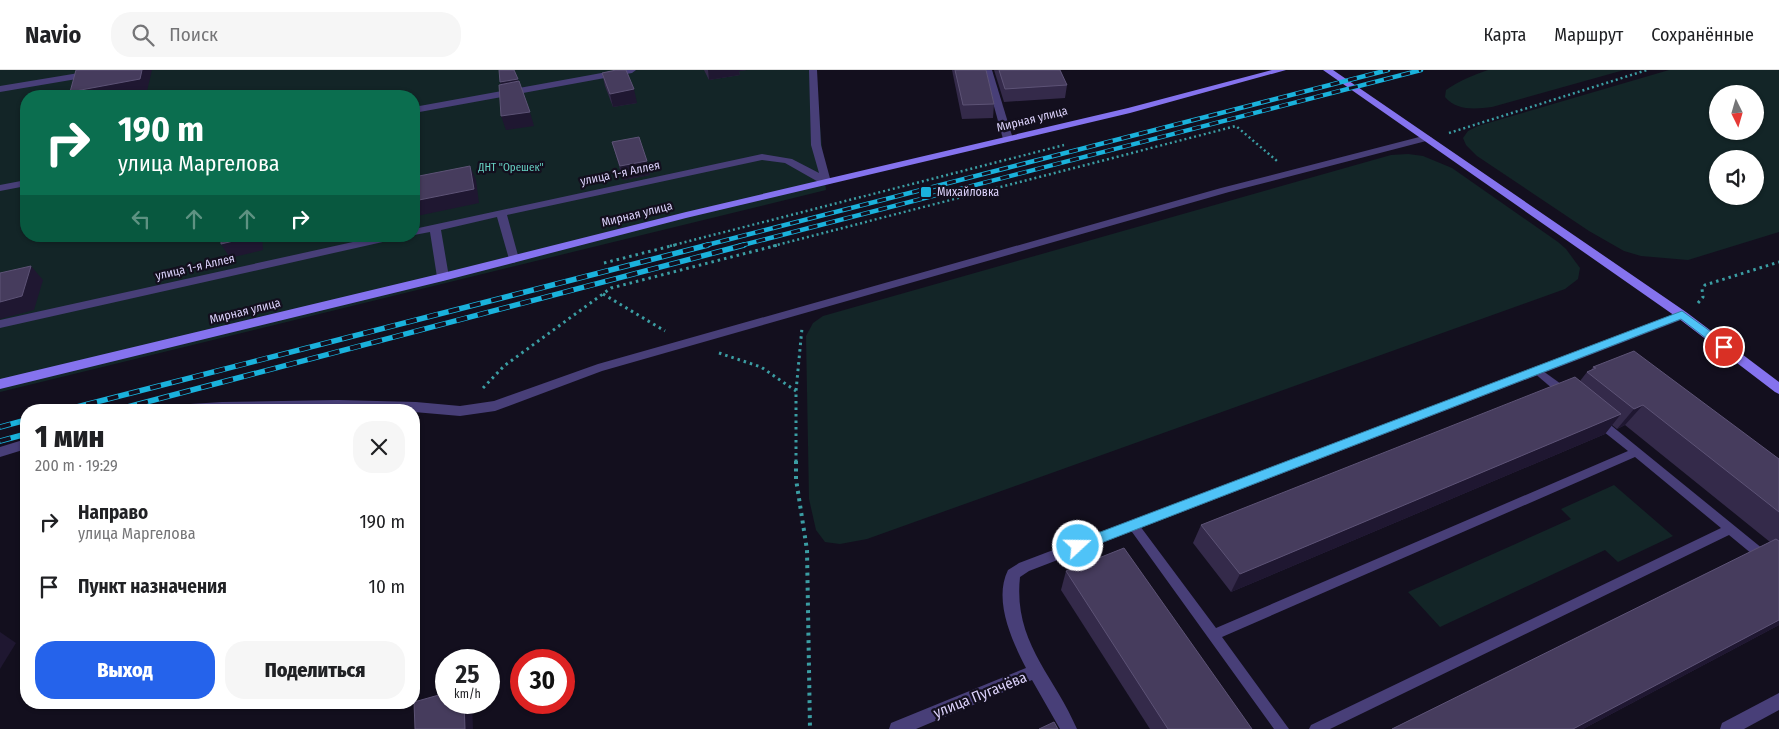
<!DOCTYPE html>
<html lang="ru">
<meta charset="utf-8">
<style>
body{margin:0;font-family:"Fira Sans Condensed",sans-serif;background:#f6f6f6;color:#202124;height:100vh;display:flex;flex-direction:column;font-size:19px;white-space:nowrap}
*{box-sizing:border-box;margin:0}
p{font-size:16px;color:#757577}
.icon{flex:none;width:28px;height:28px;fill:none;stroke:currentColor;stroke-width:2;stroke-linecap:round;stroke-linejoin:round}
.map{position:relative;flex:1;overflow:hidden}
.details{position:absolute;left:20px;top:334px;width:400px;height:305px;display:flex;flex-direction:column;background:#fff;border-radius:20px;box-shadow:0 1px 4px #0004}
.details>*{flex:none}
.guide{position:absolute;left:20px;top:20px;width:400px;height:152px;border-radius:20px;box-shadow:0 1px 4px #0004;background:#0b6e4f;color:#fff;overflow:hidden}
.needle{width:32px;rotate:175deg}
.buttons{position:absolute;left:1709px;top:15px;display:grid;gap:10px}
.buttons a{display:grid;place-items:center;width:55px;height:55px;border-radius:50%;background:#fff;box-shadow:0 1px 4px #0004;font-size:25px}
.speed{position:absolute;left:435px;top:579px;display:flex;gap:10px;font-size:25px;font-weight:700;text-align:center}
.speed>*{display:grid;place-content:center;width:65px;height:65px;border-radius:50%;background:#fff;box-shadow:0 1px 4px #0004;line-height:1}
.speed small{font-size:12px;font-weight:400}
.speed .limit{border:8px solid #d22;background:#fff;color:#111}
.pin{position:absolute;display:grid;place-items:center;width:42px;height:42px;color:#fff;margin:-21px;border:2px solid #fff;border-radius:50%;box-shadow:0 1px 5px #0007}
.me{position:absolute;width:55px;margin:-28px;rotate:69deg;stroke-linejoin:round;filter:drop-shadow(0 0 4px #0008)}
.turn{display:flex;align-items:center;gap:18px;height:105px;padding:0 15px;font-size:22px}
.turn .icon{width:65px;height:65px;stroke-width:2.5}
.turn b{display:block;font-size:35px;line-height:42px}
.lanes{display:flex;align-items:center;height:48px;padding:0 15px;background:#0003;justify-content:center;gap:25px;direction:ltr}
.lanes .off{opacity:.35}
.round{display:grid;place-items:center;flex:none;width:52px;height:52px;border-radius:20px;background:#f6f6f6}
.head{display:flex;align-items:center;justify-content:space-between;height:85px;padding:0 15px}
h1{font-size:30px;font-weight:800;line-height:38px}
.button{display:flex;gap:10px;margin-top:auto;padding:10px 15px}
.button a{flex:1;height:58px;border-radius:20px;background:#2563eb;color:#fff;font-size:20px;font-weight:800;line-height:58px;text-align:center}
.button a+a{background:#f6f6f6;color:#202124}
ul{padding:0;list-style:none}
li{display:flex;align-items:center;gap:15px;height:65px;padding:0 15px}
li div{flex:1}
li b{display:block;font-size:19px}
li em{font-style:normal}
header{display:flex;align-items:center;gap:30px;box-sizing:border-box;height:70px;padding:0 25px;background:#fff;border-bottom:1px solid #e0e0e0}
header strong{font-size:24px}
nav{display:flex;gap:28px;margin-inline-start:auto;font-size:18px}
.search{width:350px;height:45px;background:#f6f6f6;display:flex;align-items:center;gap:12px;box-sizing:border-box;padding:0 18px;border-radius:20px;color:#757577;font-size:19px}
.map>svg:first-child{display:block}
.green{fill:#132527;fill-rule:evenodd}
.lines{fill:none;stroke-linecap:round;stroke-linejoin:round}
.path-far2{stroke:#3b9da3;stroke-width:2.5;stroke-dasharray:2 3;stroke-linecap:butt}
.path-far1{stroke:#3b9da3;stroke-width:3;stroke-dasharray:2.5 4;stroke-linecap:butt}
.path{stroke:#3b9da3;stroke-width:4;stroke-dasharray:3 4.5;stroke-linecap:butt}
.lane{fill:#483f78;fill-rule:evenodd}
.street{fill:#483f78;fill-rule:evenodd}
.secondary{fill:#8573ee;fill-rule:evenodd}
.rail-far1-casing{stroke:#1ab2dc;stroke-width:4.5}
.rail-casing{stroke:#1ab2dc;stroke-width:5.5}
.rail-far1{stroke:#130f1e;stroke-width:3;stroke-dasharray:9;stroke-linecap:butt}
.rail{stroke:#130f1e;stroke-width:4;stroke-dasharray:11;stroke-linecap:butt}
.wall{fill:#342a4a}
.shaded-wall{fill:#1f1731}
.building{fill:#463c5d;stroke:#5d5376}
.route{fill:#4fc3f7;stroke:#337fa1}
.poi-dot{fill:#1ab2dc;stroke:#130f1e;stroke-width:2}
.labels{text-anchor:middle;dominant-baseline:central;stroke-width:4.5;stroke-linejoin:round;paint-order:stroke}
.far-park-label{font-size:11px;fill:#66d0c2;stroke:#130f1e}
.street-label{font-size:12px;fill:#dbd1fa;stroke:#130f1e}
.poi-label{font-size:12px;fill:#dbd1fa;stroke:#130f1e;text-anchor:start}
.near-street-label{font-size:15px;fill:#dbd1fa;stroke:#130f1e}
</style>
<header>
<strong>Navio</strong>
<div class="search"><svg class="icon" aria-label="search" viewBox="0 0 24 24"><circle cx="10" cy="10" r="6"/><path d="M15 15l6 6"/></svg>Поиск</div>
<nav><a>Карта</a><a>Маршрут</a><a>Сохранённые</a></nav>
</header>
<div class="map">
<svg width="1779" height="659" viewBox="0 0 1779 659">
<rect width="100%" height="100%" fill="#130f1e"/>
<g class="green">
<path d="M 0,0 L 815,0 L 826,120 L 0,322 ZM 26,26 L 414,26 L 414,166 L 26,166 Z"/>
<path d="M 1488,0 L 1624,0 L 1492,37 C 1476,39 1456,41 1445,27 L 1446,20 C 1459,11 1473,5 1488,0 Z"/>
<path d="M 1669,0 L 1779,0 L 1779,162 L 1688,190 L 1641,186 L 1624,181 L 1589,161 L 1477,86 L 1466,75 L 1463,68 L 1468,61 L 1478,56 ZM 1718,24 L 1755,24 L 1755,61 L 1718,61 ZM 1718,89 L 1755,89 L 1755,126 L 1718,126 Z"/>
<polygon points="1408,84 1423,86 1452,98 1558,172 1566,179 1580,198 1578,209 1565,219 867,469 840,474 825,472 816,460 809,429 806,266 813,253 823,246 1391,85"/>
<polygon points="1614,415 1673,466 1618,492 1605,480 1440,557 1408,522 1571,449 1561,439"/>
</g>
<g class="lines">
<g class="path-far2">
<polyline points="1449,63 1647,0"/>
<polyline points="670,176 1064,75"/>
<polyline points="773,176 1236,56 1277,91"/>
</g>
<g class="path-far1">
<polyline points="604,193 675,175"/>
<polyline points="603,224 665,261"/>
<polyline points="1698,233 1703,227 1702,219 1705,215 1779,192"/>
<polyline points="719,283 761,297 796,321"/>
<polyline points="483,318 504,296 611,218 778,175"/>
<polyline points="796,392 796,321 802,258"/>
</g>
<polyline class="path" points="796,391 796,409 807,480 810,659"/>
<g class="lane">
<polygon points="1536,296 1568,319 1569,322 1568,325 1560,325 1533,302 1531,300"/>
<polygon points="1598,347 1602,348 1779,492 1779,504 1775,503 1729,465 1330,659 1309,659 1311,655 1721,458 1635,387 1222,567 1289,659 1274,659 1127,455 1129,452 1133,450 1137,452 1216,558 1628,381 1594,354 1593,351 1594,348"/>
</g>
<g class="street">
<polygon points="97,0 116,0 112,3 0,22 0,16"/>
<polygon points="618,0 636,0 632,3 414,43 414,37"/>
<polygon points="809,0 817,0 821,75 831,112 830,114 822,114 785,93 762,90 507,145 519,189 514,193 509,189 497,147 441,160 449,207 443,211 437,207 430,162 414,165 414,159 762,84 792,89 819,103 811,75"/>
<polygon points="984,0 992,0 1013,69 1011,71 1005,71 1003,69"/>
<polygon points="1427,65 1432,68 1430,70 1229,122 602,301 495,341 460,346 414,342 414,340 168,340 170,337 174,335 222,332 338,330 416,332 460,336 494,331 598,294 1221,118"/>
<polygon points="26,110 26,116 0,121 0,115"/>
<polygon points="380,166 401,166 396,169 0,258 0,250"/>
<path d="M 1682,241 L 1688,245 L 1686,248 L 1029,501 L 1020,507 C 1013,572 1054,605 1077,659 L 1060,659 L 1032,610 L 916,659 L 889,659 L 891,653 L 1026,598 C 1012,571 993,530 1008,500 L 1019,493 Z"/>
<polygon points="26,369 26,379 0,387 0,377"/>
<polygon points="1779,623 1779,640 1744,659 1720,659 1722,653"/>
</g>
<g class="secondary">
<polygon points="1272,0 1286,0 1130,43 686,148 443,211 0,319 0,309 443,203 686,142 1128,38"/>
<polygon points="1323,0 1333,0 1686,242 1779,312 1779,324 1775,322 1678,248"/>
</g>
<defs>
<g id="rail-far1">
<polyline points="703,176 1388,0"/>
<polyline points="739,176 1421,0"/>
</g>
<g id="rail">
<polyline points="65,340 708,175"/>
<polyline points="116,340 744,175"/>
<polyline points="0,357 26,350"/>
<polyline points="0,371 26,364"/>
</g>
</defs>
<use href="#rail-far1" class="rail-far1-casing"/>
<use href="#rail" class="rail-casing"/>
<use href="#rail-far1" class="rail-far1"/>
<use href="#rail" class="rail"/>
</g>
<g class="wall">
<polygon points="704,0 747,0 739,1 740,5 709,10"/>
<polygon points="952,0 986,0 994,34 993,48 962,49"/>
<polygon points="994,0 1060,0 1067,15 1065,28 1004,32"/>
<polygon points="602,3 637,33 613,37 605,16"/>
<polygon points="612,72 647,91 650,105 623,110"/>
<polygon points="1593,297 1779,389 1779,555 1583,659 1392,659 1770,472 1625,355 1617,359 1612,355 1605,364 1231,522 1193,473 1201,455 1580,311 1587,302 1591,300"/>
<polygon points="1066,501 1252,659 1150,659 1061,520"/>
</g>
<g class="shaded-wall">
<polygon points="142,0 152,0 147,21 120,26 73,26 70,22"/>
<polygon points="708,0 747,0 739,1 740,5 709,10"/>
<polygon points="518,9 520,16 502,19 500,12"/>
<polygon points="634,19 637,33 613,37 610,24"/>
<polygon points="530,42 534,56 506,60 501,46"/>
<polygon points="647,91 650,105 623,110 620,96"/>
<polygon points="470,96 476,110 479,133 417,146 417,148 414,148 414,131"/>
<polygon points="254,166 262,166 263,180 230,188 221,174"/>
<polygon points="31,196 43,210 34,240 0,249 0,232"/>
<polygon points="1643,335 1625,355 1617,359 1634,339"/>
<polygon points="1621,344 1605,364 1231,522 1240,504"/>
<polygon points="1779,550 1779,555 1583,659 1573,659"/>
<polygon points="0,562 16,573 0,599"/>
<polygon points="464,632 472,632 473,659 464,659"/>
</g>
<g class="building">
<polygon points="76,0 142,0 140,9 70,22"/>
<polygon points="499,0 514,0 518,9 500,12"/>
<polygon points="616,0 626,0 634,19 610,24 602,3"/>
<polygon points="955,0 986,0 994,34 963,35"/>
<polygon points="999,0 1060,0 1067,15 1005,19"/>
<polygon points="519,11 530,42 501,46 499,15"/>
<polygon points="639,67 647,91 620,96 612,72"/>
<polygon points="470,96 474,119 414,131 414,107"/>
<polygon points="221,166 254,166 221,174"/>
<polygon points="31,196 22,226 0,232 0,203"/>
<polygon points="1634,281 1779,389 1779,442 1643,335 1634,339 1587,302 1596,298 1593,297"/>
<polygon points="1575,307 1621,344 1240,504 1201,455"/>
<polygon points="1776,469 1779,471 1779,550 1573,659 1392,659"/>
<polygon points="1124,478 1252,659 1168,659 1066,501"/>
<polygon points="446,623 446,632 464,632 465,659 415,659 414,632"/>
<polygon points="1054,652 1058,659 1039,659"/>
</g>
<polygon class="route" points="1682,241 1728,274 1729,277 1728,279 1720,279 1681,249 1083,480 1078,481 1074,480 1072,476 1074,472"/>
<rect class="poi-dot" x="920" y="116" width="12" height="12" rx="2.5"/>
<g class="labels">
<g class="far-park-label">
<text x="511" y="97">ДНТ "Орешек"</text>
</g>
<g class="street-label">
<text transform="translate(1032 49) rotate(-14)">Мирная улица</text>
<text transform="translate(620 103) rotate(-12)">улица 1-я Аллея</text>
<text transform="translate(637 144) rotate(-14)">Мирная улица</text>
<text transform="translate(195 197) rotate(-13)">улица 1-я Аллея</text>
<text transform="translate(245 241) rotate(-14)">Мирная улица</text>
</g>
<g class="poi-label">
<text x="937" y="122">Михайловка</text>
</g>
<g class="near-street-label">
<text transform="translate(980 625) rotate(-22)">улица Пугачёва</text>
</g>
</g>
</svg>
<div class="buttons">
<a><svg class="needle" viewBox="-14 -14 28 28"><path d="M0-13l5 13h-10z" fill="#e53935"/><path d="M0 13l5-13h-10z" fill="#757577"/></svg></a>
<a><svg class="icon" aria-label="sound" viewBox="0 0 24 24"><path d="M4 9h4l5-4v14l-5-4H4zM17 9q2 3 0 6"/></svg></a>
</div>
<div class="speed"><div>25<small>km/h</small></div><div class="limit">30</div></div>
<div class="pin" style="left:1724px;top:277px;background:#d93025"><svg class="icon" aria-label="arrive" viewBox="0 0 24 24"><path d="M6 21V4h12l-3 4 3 4H6"/></svg></div>
<svg class="me" style="left:1078px;top:476px" viewBox="-20 -20 40 40"><circle r="17" fill="#4fc3f7" stroke="#fff" stroke-width="3"/><path d="M0-11L8 9 0 5-8 9z" fill="#fff"/></svg>
<div class="guide">
<div class="turn"><svg class="icon" aria-label="right" viewBox="0 0 24 24"><path d="M7 20v-9h11M14 6l5 5-5 5"/></svg><div><b>190 m</b>улица Маргелова</div></div>
<div class="lanes"><svg class="icon off" aria-label="left" viewBox="0 0 24 24"><path d="M17 20v-9H6M10 6l-5 5 5 5"/></svg><svg class="icon off" aria-label="ahead" viewBox="0 0 24 24"><path d="M12 20V5M6 11l6-6 6 6"/></svg><svg class="icon off" aria-label="ahead" viewBox="0 0 24 24"><path d="M12 20V5M6 11l6-6 6 6"/></svg><svg class="icon" aria-label="right" viewBox="0 0 24 24"><path d="M7 20v-9h11M14 6l5 5-5 5"/></svg></div>
</div>
<section class="details">
<div class="head"><div><h1>1 мин</h1><p>200 m · 19:29</p></div><a class="round"><svg class="icon" aria-label="close" viewBox="0 0 24 24"><path d="M6 6l12 12M18 6L6 18"/></svg></a></div>
<ul>
<li><svg class="icon" aria-label="right" viewBox="0 0 24 24"><path d="M7 20v-9h11M14 6l5 5-5 5"/></svg><div><b>Направо</b><p>улица Маргелова</p></div><em>190 m</em></li>
<li><svg class="icon" aria-label="arrive" viewBox="0 0 24 24"><path d="M6 21V4h12l-3 4 3 4H6"/></svg><div><b>Пункт назначения</b></div><em>10 m</em></li>
</ul>
<div class="button"><a>Выход</a><a>Поделиться</a></div>
</section>
</div>
